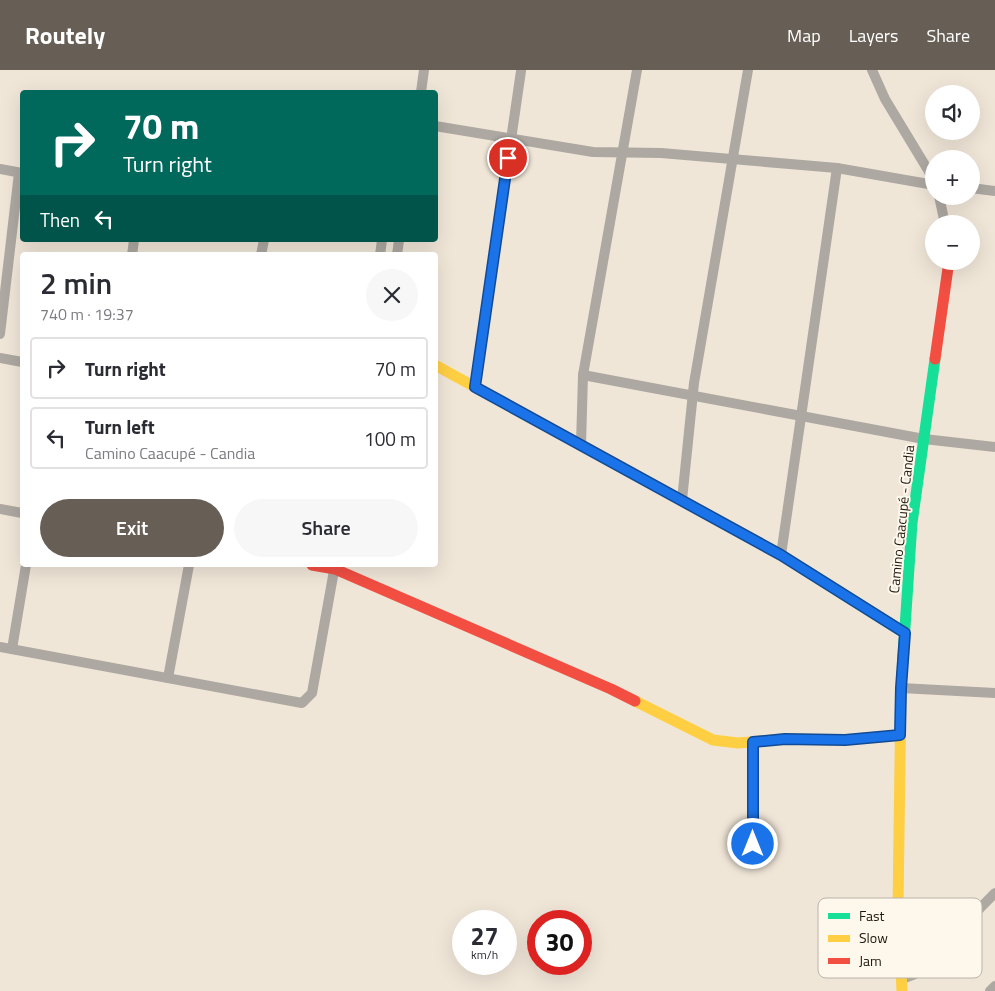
<!DOCTYPE html>
<meta charset="utf-8">
<style>
body{margin:0;font-family:"Titillium Web",sans-serif;background:#f7f7f7;color:#2b2b33;height:100vh;display:flex;flex-direction:column;font-size:19px;white-space:nowrap}
*{box-sizing:border-box;margin:0}
p{font-size:16px;color:#7c7c81}
.icon{flex:none;width:28px;height:28px;fill:none;stroke:currentColor;stroke-width:2;stroke-linecap:round;stroke-linejoin:round}
.map{position:relative;flex:1;overflow:hidden}
.side{position:absolute;left:20px;top:182px;width:418px;height:315px;display:flex;flex-direction:column;background:#fff;border-radius:5px;box-shadow:0 5px 20px #0002}
.side>*{flex:none}
.top-card{position:absolute;left:20px;top:20px;width:418px;height:152px;border-radius:5px;box-shadow:0 5px 20px #0002;background:#00695c;color:#fff;overflow:hidden}
.fabs{position:absolute;left:925px;top:15px;display:grid;gap:10px}
.fabs a{display:grid;place-items:center;width:55px;height:55px;border-radius:50%;background:#fff;box-shadow:0 5px 20px #0002;font-size:25px}
.speed{position:absolute;left:452px;top:840px;display:flex;gap:10px;font-size:25px;font-weight:700;text-align:center}
.speed>*{display:grid;place-content:center;width:65px;height:65px;border-radius:50%;background:#fff;box-shadow:0 5px 20px #0002;line-height:1}
.speed small{font-size:12px;font-weight:400}
.speed .limit{border:8px solid #d22;background:#fff;color:#111}
.pin{position:absolute;display:grid;place-items:center;width:42px;height:42px;color:#fff;margin:-21px;border:2px solid #fff;border-radius:50%;box-shadow:0 1px 5px #0007}
.me{position:absolute;width:55px;margin:-28px;rotate:0deg;stroke-linejoin:round;filter:drop-shadow(0 0 4px #0008)}
.turn{display:flex;align-items:center;gap:18px;height:105px;padding:0 20px;font-size:22px}
.turn .icon{width:65px;height:65px;stroke-width:2.5}
.turn b{display:block;font-size:35px;line-height:42px}
.then{display:flex;align-items:center;height:48px;padding:0 20px;background:#0003;gap:10px;font-size:19px}
.round{display:grid;place-items:center;flex:none;width:52px;height:52px;border-radius:26px;background:#f7f7f7}
.head{display:flex;align-items:center;justify-content:space-between;height:85px;padding:0 20px}
h1{font-size:30px;font-weight:600;line-height:38px}
.button{display:flex;gap:10px;margin-top:auto;padding:10px 20px}
.button a{flex:1;height:58px;border-radius:30px;background:#675f55;color:#fff;font-size:20px;font-weight:600;line-height:58px;text-align:center}
.button a+a{background:#f7f7f7;color:#2b2b33}
ul{padding:0;list-style:none}
li{display:flex;align-items:center;gap:15px;height:62px;margin:0 10px 8px;padding:0 10px;border:2px solid #e1e1e2;border-radius:5px}
li div{flex:1}
li b{display:block;font-size:19px}
li em{font-style:normal}
header{display:flex;align-items:center;gap:30px;box-sizing:border-box;height:70px;padding:0 25px;background:#675f55;color:#fff}
header strong{font-size:24px}
nav{display:flex;gap:28px;margin-inline-start:auto;font-size:18px}
.map>svg:first-child{display:block}
.lines{fill:none;stroke-linecap:round;stroke-linejoin:round}
.street{stroke:#ada8a1;stroke-width:10}
.fast{stroke:#16e098;stroke-width:11}
.slow{stroke:#ffcf43;stroke-width:11}
.jam{stroke:#f24e42;stroke-width:11}
.route-casing{stroke:#114b97;stroke-width:12}
.route{stroke:#1a73e8;stroke-width:9}
.labels{text-anchor:middle;dominant-baseline:central;stroke-width:4;stroke-linejoin:round;paint-order:stroke}
.street-label{font-size:14px;fill:#1d170e;stroke:#fef7ec}
.key{fill:#fef7ec;stroke:#bab4a9;stroke-width:1}
.key-label{font-size:14px;fill:#1d170e}
</style>
<header>
<strong>Routely</strong>
<nav><a>Map</a><a>Layers</a><a>Share</a></nav>
</header>
<div class="map">
<svg width="995" height="921" viewBox="0 0 995 921">
<rect width="100%" height="100%" fill="#f0e6d8"/>
<g class="lines">
<g class="street">
<polyline points="872,0 885,29 934,110"/>
<polyline points="421,22 424,0"/>
<polyline points="435,56 593,82 661,83 837,98 934,115"/>
<polyline points="0,99 22,103"/>
<polyline points="971,118 995,121"/>
<polyline points="939,126 945,154"/>
<polyline points="132,185 134,170"/>
<polyline points="261,185 264,170"/>
<polyline points="380,185 382,170"/>
<polyline points="397,185 399,170"/>
<polyline points="0,264 19,103"/>
<polyline points="0,288 22,292"/>
<polyline points="583,305 924,369 995,377"/>
<polyline points="475,317 521,1"/>
<polyline points="581,375 583,305 637,0"/>
<polyline points="682,430 694,313 748,0"/>
<polyline points="0,439 22,443"/>
<polyline points="781,485 837,98"/>
<polyline points="0,577 302,633 312,623 335,495"/>
<polyline points="12,579 26,495"/>
<polyline points="168,608 189,495"/>
<polyline points="901,618 995,623"/>
<polyline points="753,774 753,672"/>
<polyline points="902,909 915,904 995,823"/>
<polyline points="990,921 995,916"/>
</g>
<g class="fast">
<polyline points="800,497 905,563"/>
<polyline points="903,587 912,453 935,289"/>
</g>
<g class="slow">
<polyline points="435,295 781,485 800,497"/>
<polyline points="635,631 713,670 738,673 785,669 845,670 900,665"/>
<polyline points="902,921 898,837 901,618 903,587"/>
</g>
<g class="jam">
<polyline points="935,289 949,191"/>
<polyline points="312,495 335,499 611,619 635,631"/>
</g>
</g>
<g class="lines">
<defs>
<polyline id="route" points="508,88 475,317 781,485 905,563 901,618 900,665 845,670 785,669 753,672 753,774"/>
</defs>
<use href="#route" class="route-casing"/>
<use href="#route" class="route"/>
</g>
<g class="labels">
<g class="street-label">
<text transform="translate(901 449) rotate(-84)">Camino Caacupé - Candia</text>
</g>
</g>
<rect x="818" y="828" width="164" height="80" rx="8" class="key"/>
<rect x="828" y="843" width="22" height="6" fill="#16e098"/>
<rect x="828" y="865" width="22" height="7" fill="#ffcf43"/>
<rect x="828" y="888" width="22" height="6" fill="#f24e42"/>
<g class="key-label">
<text x="859" y="851">Fast</text>
<text x="859" y="873">Slow</text>
<text x="859" y="896">Jam</text>
</g>
</svg>
<div class="fabs">
<a><svg class="icon" aria-label="sound" viewBox="0 0 24 24"><path d="M4 9h4l5-4v14l-5-4H4zM17 9q2 3 0 6"/></svg></a>
<a>+</a>
<a>−</a>
</div>
<div class="speed"><div>27<small>km/h</small></div><div class="limit">30</div></div>
<div class="pin" style="left:508px;top:88px;background:#d93025"><svg class="icon" aria-label="arrive" viewBox="0 0 24 24"><path d="M6 21V4h12l-3 4 3 4H6"/></svg></div>
<svg class="me" style="left:753px;top:774px" viewBox="-20 -20 40 40"><circle r="17" fill="#1a73e8" stroke="#fff" stroke-width="3"/><path d="M0-11L8 9 0 5-8 9z" fill="#fff"/></svg>
<div class="top-card">
<div class="turn"><svg class="icon" aria-label="right" viewBox="0 0 24 24"><path d="M7 20v-9h11M14 6l5 5-5 5"/></svg><div><b>70 m</b>Turn right</div></div>
<div class="then">Then<svg class="icon" aria-label="left" viewBox="0 0 24 24"><path d="M17 20v-9H6M10 6l-5 5 5 5"/></svg></div>
</div>
<section class="side">
<div class="head"><div><h1>2 min</h1><p>740 m · 19:37</p></div><a class="round"><svg class="icon" aria-label="close" viewBox="0 0 24 24"><path d="M6 6l12 12M18 6L6 18"/></svg></a></div>
<ul>
<li><svg class="icon" aria-label="right" viewBox="0 0 24 24"><path d="M7 20v-9h11M14 6l5 5-5 5"/></svg><div><b>Turn right</b></div><em>70 m</em></li>
<li><svg class="icon" aria-label="left" viewBox="0 0 24 24"><path d="M17 20v-9H6M10 6l-5 5 5 5"/></svg><div><b>Turn left</b><p>Camino Caacupé - Candia</p></div><em>100 m</em></li>
</ul>
<div class="button"><a>Exit</a><a>Share</a></div>
</section>
</div>
